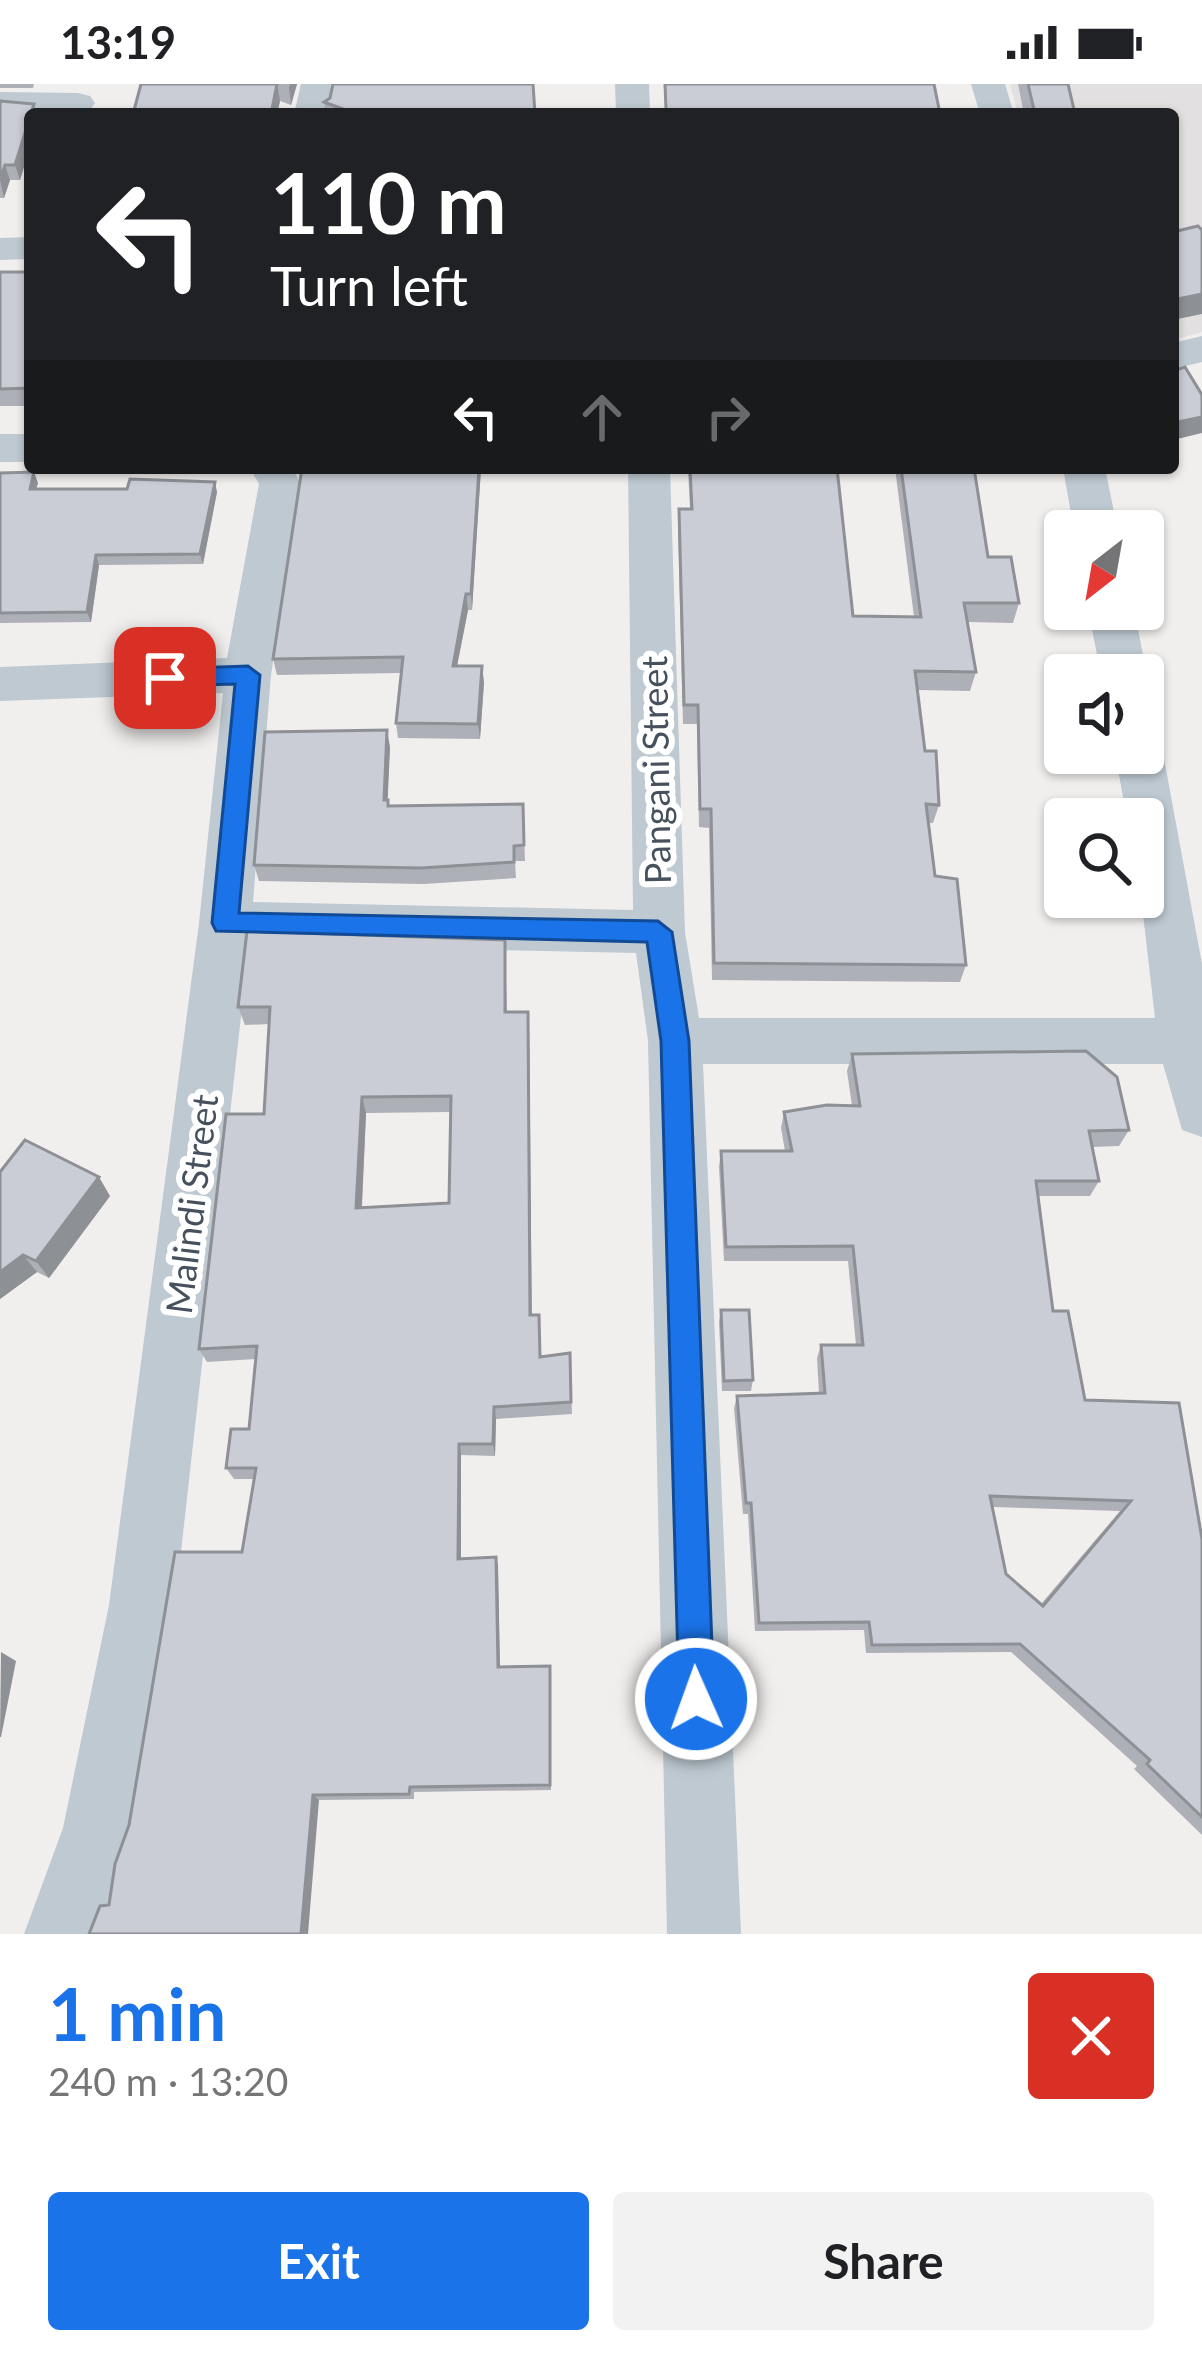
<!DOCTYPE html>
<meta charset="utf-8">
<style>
body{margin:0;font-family:Lato,sans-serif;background:#f2f2f2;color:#202124;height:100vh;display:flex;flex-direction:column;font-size:45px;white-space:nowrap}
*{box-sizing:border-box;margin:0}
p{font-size:39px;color:#757577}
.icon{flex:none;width:66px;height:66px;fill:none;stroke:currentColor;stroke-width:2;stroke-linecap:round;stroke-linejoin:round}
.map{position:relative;height:1850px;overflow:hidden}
.side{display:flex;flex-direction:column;background:#fff;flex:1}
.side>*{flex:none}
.hud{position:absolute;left:24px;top:24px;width:1155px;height:366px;border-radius:12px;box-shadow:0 3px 9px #0004;background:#202124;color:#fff;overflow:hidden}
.needle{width:78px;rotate:211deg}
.controls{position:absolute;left:1044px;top:426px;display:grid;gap:24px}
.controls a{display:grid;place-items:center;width:120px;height:120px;border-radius:12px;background:#fff;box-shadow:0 3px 9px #0004;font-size:60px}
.pin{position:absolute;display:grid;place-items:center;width:102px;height:102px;color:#fff;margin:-51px;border-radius:24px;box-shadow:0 6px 18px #0006}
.me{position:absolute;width:132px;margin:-66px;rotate:358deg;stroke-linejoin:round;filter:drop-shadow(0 0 9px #0008)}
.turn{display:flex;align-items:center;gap:42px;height:252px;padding:0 48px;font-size:54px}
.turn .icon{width:156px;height:156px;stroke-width:2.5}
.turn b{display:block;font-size:84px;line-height:102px}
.lanes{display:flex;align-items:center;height:114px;padding:0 48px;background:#0003;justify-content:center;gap:60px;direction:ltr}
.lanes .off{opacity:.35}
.round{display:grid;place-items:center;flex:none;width:126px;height:126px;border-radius:12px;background:#f2f2f2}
.headline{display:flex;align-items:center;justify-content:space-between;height:204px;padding:0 48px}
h1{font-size:72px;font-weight:700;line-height:90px;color:#1a73e8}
.cta{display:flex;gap:24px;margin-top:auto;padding:24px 48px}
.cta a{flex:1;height:138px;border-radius:12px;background:#1a73e8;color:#fff;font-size:48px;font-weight:700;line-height:138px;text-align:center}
.cta a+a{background:#f2f2f2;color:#202124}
.status{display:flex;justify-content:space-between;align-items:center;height:84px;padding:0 60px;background:#fff;direction:ltr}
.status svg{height:33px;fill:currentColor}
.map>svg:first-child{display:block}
.education{fill:#e2e0e0}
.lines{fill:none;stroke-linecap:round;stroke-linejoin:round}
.minor{fill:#bec9d1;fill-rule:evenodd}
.wall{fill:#aeb0b7;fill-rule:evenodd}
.shaded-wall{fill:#8d9095}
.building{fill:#cacdd5;stroke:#8d9095;stroke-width:3;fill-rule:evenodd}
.route{fill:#1a73e8;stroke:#114b97;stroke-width:3}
.labels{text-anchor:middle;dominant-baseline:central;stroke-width:12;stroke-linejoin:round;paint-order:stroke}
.street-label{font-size:36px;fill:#46515d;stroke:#fff}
</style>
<div class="status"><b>13:19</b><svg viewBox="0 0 49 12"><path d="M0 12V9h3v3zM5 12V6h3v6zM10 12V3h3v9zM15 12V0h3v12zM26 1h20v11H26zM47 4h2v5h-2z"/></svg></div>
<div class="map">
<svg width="1202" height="1850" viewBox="0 0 1202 1850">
<rect width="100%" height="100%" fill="#f1efee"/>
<polygon class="education" points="1010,0 1202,0 1202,248 1173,256 1173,30 1018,30"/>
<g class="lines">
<g class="minor">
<polygon points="301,0 335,0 328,30 294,30"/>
<polygon points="615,0 649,0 650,30 616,30"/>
<polygon points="971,0 1005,0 1014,30 980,30"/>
<polygon points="0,8 78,9 90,12 95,19 90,26 78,29 0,28"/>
<polygon points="30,153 30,175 0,176 0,154"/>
<polygon points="1202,252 1202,278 1173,285 1173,259"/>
<rect x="0" y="350" width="30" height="28"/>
<polygon points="250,384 292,384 301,400 271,591 253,818 633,826 628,384 670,384 685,848 699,934 1155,934 1141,813 1143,735 1127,735 1115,669 1143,669 1143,652 1156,656 1163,669 1202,880 1202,1053 1182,1046 1163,980 703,980 741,1850 667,1850 648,957 636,869 249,861 175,1521 135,1744 98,1850 24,1850 63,1744 109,1521 199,839 223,609 0,617 0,583 227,574 259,400"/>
<polygon points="1063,384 1105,384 1118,447 1074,447"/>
<polygon points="1088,525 1134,525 1147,591 1143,599 1143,591 1101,591"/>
</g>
</g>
<g class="wall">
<polygon points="0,0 34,0 33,4 0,4"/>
<polygon points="141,0 297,0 291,21 280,17 277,30 133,30"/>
<polygon points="1018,0 1068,0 1075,30 1024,30"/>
<polygon points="330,14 535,30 326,30 324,18"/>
<polygon points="0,17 30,30 30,63 20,96 10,96 4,114 0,114"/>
<rect x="0" y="188" width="30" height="134"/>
<polygon points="299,384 481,384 472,526 468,526 457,582 484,598 480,655 398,654 396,639 401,589 277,591 273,575 301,392"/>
<polygon points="688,384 837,384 853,532 914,533 895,384 974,384 988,473 1019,519 1013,539 968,538 976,588 970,607 918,606 925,667 939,721 933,739 928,739 935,792 966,881 960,898 712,896 709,744 699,743 697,640 683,640 678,445 679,425 690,425"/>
<polygon points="0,389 38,399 36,405 217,408 203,480 99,481 91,538 0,539"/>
<polygon points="390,663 387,716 389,722 523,720 525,777 515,777 516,794 424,800 259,797 254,781"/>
<path d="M 505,856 L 507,928 L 529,945 L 531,1231 L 540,1244 L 540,1273 L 570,1269 L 572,1330 L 496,1335 L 495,1372 L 461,1371 L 461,1475 L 496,1473 L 498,1482 L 500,1583 L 551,1590 L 551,1706 L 414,1708 L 414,1715 L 319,1716 L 109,1821 L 242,1468 L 254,1395 L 234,1395 L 226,1384 L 249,1345 L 256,1275 L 207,1278 L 199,1265 L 264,1030 L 269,940 L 245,941 L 238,923 ZM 451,1028 L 449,1119 L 362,1123 L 366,1029 Z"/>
<path d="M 852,970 L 1129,1046 L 1119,1062 L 1092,1063 L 1099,1097 L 1090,1112 L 1038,1112 L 1053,1227 L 1085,1316 L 1202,1455 L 1202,1751 L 1134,1685 L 1137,1682 L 1011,1568 L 866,1569 L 864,1546 L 755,1547 L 748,1430 L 743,1430 L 734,1324 L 737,1312 L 819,1309 L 817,1274 L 821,1261 L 856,1261 L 848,1177 L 724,1177 L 719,1083 L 721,1067 L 785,1067 L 781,1044 L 784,1028 L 852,1022 L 847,987 ZM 993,1423 L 1120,1427 L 1041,1520 L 1006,1490 Z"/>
<polygon points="0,1088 110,1112 49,1194 37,1188 0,1215"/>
<polygon points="721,1226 753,1296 751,1307 722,1307 719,1238"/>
</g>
<g class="shaded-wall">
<polygon points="277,0 280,17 277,30 271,30"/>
<polygon points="290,0 297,0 291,21 289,4"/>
<polygon points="30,33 30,63 20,96 15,81"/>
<polygon points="5,81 10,96 4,114 0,96"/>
<polygon points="1202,210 1202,230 1173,236 1173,216"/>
<polygon points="1202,333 1202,349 1173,356 1173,339"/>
<polygon points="479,384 481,384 472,526 471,510"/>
<polygon points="34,388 38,399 33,415 30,405"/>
<polygon points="215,398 217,408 203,480 200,470"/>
<polygon points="96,471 99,481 91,538 87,528"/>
<polygon points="466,510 468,526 454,597 453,582"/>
<polygon points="482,582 484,598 480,655 478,640"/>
<polygon points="387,646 390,663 387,732 384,716"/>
<polygon points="528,928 529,945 532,1244 530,1231"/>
<polygon points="362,1013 366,1029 361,1138 356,1124"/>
<polygon points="99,1093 110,1112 49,1194 36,1177"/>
<polygon points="23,1171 37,1188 0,1215 0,1188"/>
<polygon points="494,1323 496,1335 495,1372 493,1360"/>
<polygon points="459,1360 461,1371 461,1484 458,1475"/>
<polygon points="496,1473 498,1482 500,1590 498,1583"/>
<polygon points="1,1568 16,1577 1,1653 0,1653"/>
<polygon points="313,1711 319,1716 308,1850 301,1850"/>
</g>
<g class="building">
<polygon points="141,0 277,0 271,30 133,30"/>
<polygon points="333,0 533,0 535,30 342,30 343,25 324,18 330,14"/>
<polygon points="665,0 934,0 940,30 663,30 666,26"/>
<polygon points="1028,0 1068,0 1075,30 1035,30"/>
<polygon points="0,17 34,20 15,81 5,81 0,96"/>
<polygon points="1198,142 1202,146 1202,210 1173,216 1173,148"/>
<polygon points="0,188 30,188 30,304 0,305"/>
<polygon points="1185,283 1202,311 1202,333 1173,339 1173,287"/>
<polygon points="302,384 479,384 471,510 466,510 453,582 482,582 478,640 396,639 403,573 273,575"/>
<polygon points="690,384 837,384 853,532 921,533 901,384 974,384 988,473 1011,473 1019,519 964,519 976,588 915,587 925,667 936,667 939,721 926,720 935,792 957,795 966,881 714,879 711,725 700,725 698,621 684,621 679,425 692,425"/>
<polygon points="34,388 30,405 127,405 130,395 215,398 200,470 96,471 87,528 0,529 0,389"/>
<polygon points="387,646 384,716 388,716 388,722 523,720 524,761 514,762 514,778 421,784 254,781 265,648"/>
<path d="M 247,847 L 505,856 L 505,928 L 528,928 L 530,1231 L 539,1231 L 540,1273 L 570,1269 L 571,1318 L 494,1323 L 493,1360 L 459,1360 L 458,1475 L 496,1473 L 498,1583 L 550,1582 L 550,1701 L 410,1703 L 409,1710 L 313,1711 L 301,1850 L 89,1850 L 100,1822 L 109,1821 L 115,1780 L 129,1741 L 175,1468 L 242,1468 L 256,1384 L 226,1384 L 231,1345 L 249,1345 L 257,1262 L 199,1265 L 226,1030 L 264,1030 L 270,923 L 238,923 ZM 451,1012 L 449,1119 L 356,1124 L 362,1013 Z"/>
<path d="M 1086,967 L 1117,993 L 1129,1046 L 1089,1047 L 1099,1097 L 1036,1097 L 1053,1227 L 1068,1227 L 1085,1316 L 1179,1319 L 1202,1455 L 1202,1733 L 1147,1680 L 1150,1676 L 1020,1560 L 872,1561 L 869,1538 L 759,1539 L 751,1419 L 746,1419 L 737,1312 L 825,1309 L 821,1261 L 863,1261 L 853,1162 L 726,1163 L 721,1067 L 792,1067 L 784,1028 L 827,1021 L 860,1022 L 852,970 ZM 990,1412 L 1131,1417 L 1043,1522 L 1006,1490 Z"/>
<polygon points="25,1056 99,1093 36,1177 23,1171 0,1188 0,1088"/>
<polygon points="721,1226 749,1226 753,1296 724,1297"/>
</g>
<polygon class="route" points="248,582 260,591 239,829 658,837 672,848 689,957 714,1615 709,1627 696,1632 684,1627 679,1615 661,957 647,858 216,847 212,839 235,600 165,602 153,594 165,585"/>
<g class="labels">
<g class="street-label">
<text transform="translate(655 686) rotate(-91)">Pangani Street</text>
<text transform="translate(191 1120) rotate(-83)">Malindi Street</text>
</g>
</g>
</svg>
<div class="controls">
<a><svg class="needle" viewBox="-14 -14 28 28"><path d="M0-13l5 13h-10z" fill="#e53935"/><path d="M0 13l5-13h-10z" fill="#757577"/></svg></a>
<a><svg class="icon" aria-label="sound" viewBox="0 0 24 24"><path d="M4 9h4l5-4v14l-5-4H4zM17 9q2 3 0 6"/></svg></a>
<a><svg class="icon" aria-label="search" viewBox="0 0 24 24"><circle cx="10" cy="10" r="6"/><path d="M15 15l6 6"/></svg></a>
</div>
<div class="pin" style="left:165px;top:594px;background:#d93025"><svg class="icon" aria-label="arrive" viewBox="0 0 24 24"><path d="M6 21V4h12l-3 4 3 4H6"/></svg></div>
<svg class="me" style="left:696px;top:1615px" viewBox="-20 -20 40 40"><circle r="17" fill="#1a73e8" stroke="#fff" stroke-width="3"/><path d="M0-11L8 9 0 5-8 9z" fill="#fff"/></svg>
<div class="hud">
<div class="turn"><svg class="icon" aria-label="left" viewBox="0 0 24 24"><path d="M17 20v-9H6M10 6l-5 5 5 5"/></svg><div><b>110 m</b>Turn left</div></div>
<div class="lanes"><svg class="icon" aria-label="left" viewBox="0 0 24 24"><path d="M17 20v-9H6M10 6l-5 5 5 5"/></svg><svg class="icon off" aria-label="ahead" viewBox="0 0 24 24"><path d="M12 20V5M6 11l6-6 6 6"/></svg><svg class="icon off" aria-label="right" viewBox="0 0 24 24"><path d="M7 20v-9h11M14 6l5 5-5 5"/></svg></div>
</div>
</div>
<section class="side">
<div class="headline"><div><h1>1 min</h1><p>240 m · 13:20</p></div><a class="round" style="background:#d93025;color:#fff"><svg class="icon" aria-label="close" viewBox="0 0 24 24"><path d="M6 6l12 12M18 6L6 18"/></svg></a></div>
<div class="cta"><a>Exit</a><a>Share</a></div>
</section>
